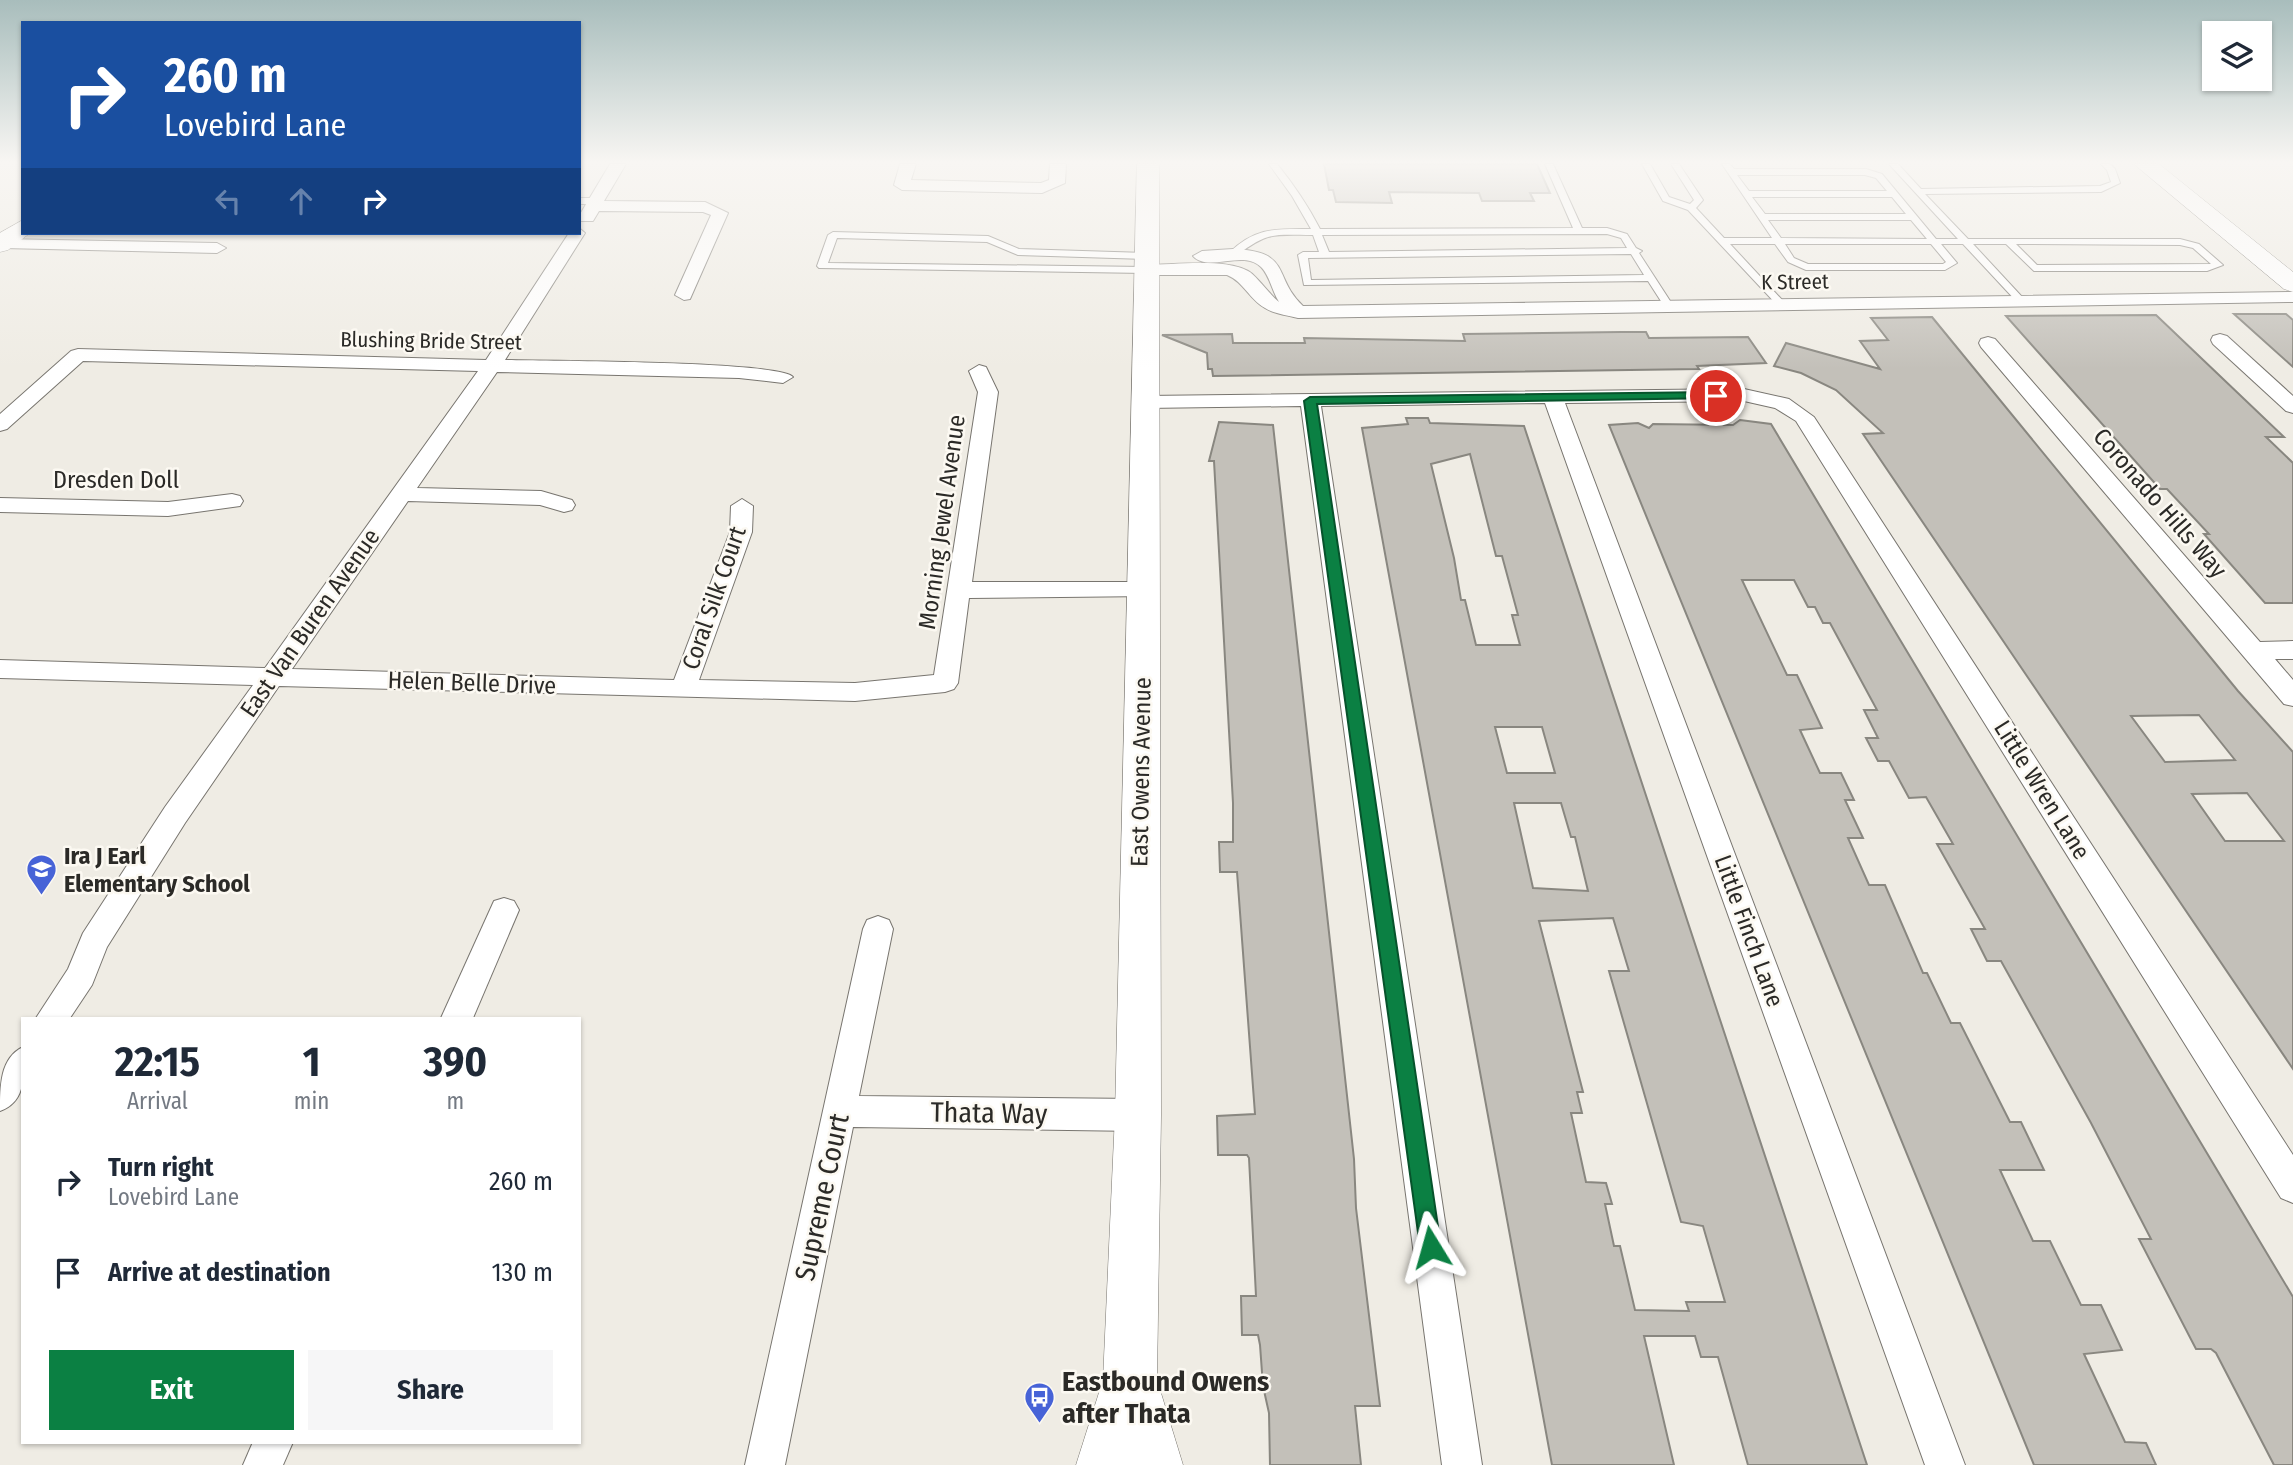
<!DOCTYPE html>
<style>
body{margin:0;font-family:"Fira Sans Condensed",sans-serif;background:#f6f6f7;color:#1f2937;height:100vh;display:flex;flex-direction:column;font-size:26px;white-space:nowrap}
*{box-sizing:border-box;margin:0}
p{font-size:23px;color:#747a83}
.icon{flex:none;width:38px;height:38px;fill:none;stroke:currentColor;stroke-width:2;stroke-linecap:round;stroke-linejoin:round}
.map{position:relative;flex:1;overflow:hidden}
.sheet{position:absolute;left:21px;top:1017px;width:560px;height:427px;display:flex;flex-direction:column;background:#fff;border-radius:0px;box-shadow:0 2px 5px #0004}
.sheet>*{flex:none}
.banner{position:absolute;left:21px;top:21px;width:560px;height:214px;border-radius:0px;box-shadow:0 2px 5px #0004;background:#1a4fa0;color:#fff;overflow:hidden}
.fabs{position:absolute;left:2202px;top:21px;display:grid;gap:14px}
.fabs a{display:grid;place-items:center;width:70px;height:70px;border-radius:0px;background:#fff;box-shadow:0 2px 5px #0004;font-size:35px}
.pin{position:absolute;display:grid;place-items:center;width:60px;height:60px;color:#fff;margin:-30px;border:4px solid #fff;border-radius:50%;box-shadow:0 2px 7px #0007}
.me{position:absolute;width:77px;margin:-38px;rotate:352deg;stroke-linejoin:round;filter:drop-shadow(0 0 5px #0008)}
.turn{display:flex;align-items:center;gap:24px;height:147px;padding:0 28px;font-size:32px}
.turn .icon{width:91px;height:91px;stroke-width:2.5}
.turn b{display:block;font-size:49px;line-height:60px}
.lanes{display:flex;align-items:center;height:66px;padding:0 28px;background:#0003;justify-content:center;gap:35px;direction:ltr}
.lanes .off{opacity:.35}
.eta{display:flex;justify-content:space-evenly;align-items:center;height:119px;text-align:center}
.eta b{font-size:42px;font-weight:700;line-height:49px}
.primary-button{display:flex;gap:14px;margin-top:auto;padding:14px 28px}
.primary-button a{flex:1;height:80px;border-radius:0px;background:#0b8043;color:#fff;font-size:28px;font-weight:700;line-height:80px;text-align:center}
.primary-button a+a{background:#f6f6f7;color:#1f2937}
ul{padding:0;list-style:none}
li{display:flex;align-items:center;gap:21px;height:91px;padding:0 28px}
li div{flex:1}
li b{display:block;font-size:26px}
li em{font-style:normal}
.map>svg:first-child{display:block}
.building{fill:#c3c0b9;stroke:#898780;stroke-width:2;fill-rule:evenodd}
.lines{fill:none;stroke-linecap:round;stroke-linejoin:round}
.lane-casing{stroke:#78756f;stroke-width:2}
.street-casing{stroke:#78756f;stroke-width:2}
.secondary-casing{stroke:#78756f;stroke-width:1}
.lane{fill:#fff;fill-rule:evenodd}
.street{fill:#fff;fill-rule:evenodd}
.secondary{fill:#fff;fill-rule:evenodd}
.route{fill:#0b8043;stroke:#07532c;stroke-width:2}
.labels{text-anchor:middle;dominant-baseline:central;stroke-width:5;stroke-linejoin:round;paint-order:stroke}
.far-street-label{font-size:21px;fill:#2b2a27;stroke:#fcf9f2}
.street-label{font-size:24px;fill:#2b2a27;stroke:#fcf9f2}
.poi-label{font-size:24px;font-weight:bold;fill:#2b2a27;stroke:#fcf9f2;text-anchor:start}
.near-street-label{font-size:28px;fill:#2b2a27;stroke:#fcf9f2}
.near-poi-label{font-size:28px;font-weight:bold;fill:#2b2a27;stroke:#fcf9f2;text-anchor:start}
</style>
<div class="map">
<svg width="2293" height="1465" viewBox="0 0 2293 1465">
<rect width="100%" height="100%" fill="#efece4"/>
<g class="building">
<polygon points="1324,164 1537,164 1550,193 1530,193 1534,201 1482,201 1479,193 1389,192 1392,203 1336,202 1333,190 1329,190"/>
<polygon points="2234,314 2286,314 2293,320 2293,367"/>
<polygon points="2156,315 2284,437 2266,437 2293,463 2293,603 2265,603 2204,534 2209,534 2167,489 2160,489 2006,316"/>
<path d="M 1932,317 L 2238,691 L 2293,752 L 2293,1069 L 1863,434 L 1883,433 L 1836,390 L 1801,373 L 1774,366 L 1786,343 L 1880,369 L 1860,341 L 1888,340 L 1871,318 ZM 2199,715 L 2235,760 L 2165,762 L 2131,716 ZM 2247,793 L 2284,841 L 2225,841 L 2192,794 Z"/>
<polygon points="1621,332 1646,332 1649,338 1748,337 1766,363 1697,366 1699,369 1213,376 1212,369 1208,369 1207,353 1162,335 1232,334 1233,343 1305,343 1304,338 1465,341 1463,334"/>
<path d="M 1406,418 L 1428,418 L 1430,423 L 1524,426 L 1867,1465 L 1748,1465 L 1718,1357 L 1701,1357 L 1695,1336 L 1644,1336 L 1674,1465 L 1552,1465 L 1362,428 L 1408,424 ZM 1470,454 L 1496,556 L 1502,556 L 1518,615 L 1512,615 L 1520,645 L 1476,645 L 1465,600 L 1461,600 L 1454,558 L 1431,464 ZM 1495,727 L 1542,727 L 1555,773 L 1507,773 ZM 1514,803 L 1561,803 L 1571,837 L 1575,837 L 1588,891 L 1533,888 ZM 1613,918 L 1629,971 L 1609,971 L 1681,1222 L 1703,1226 L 1725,1302 L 1686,1302 L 1689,1311 L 1635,1310 L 1620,1246 L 1614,1246 L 1605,1204 L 1612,1204 L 1606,1183 L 1586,1182 L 1571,1113 L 1582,1113 L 1577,1092 L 1583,1092 L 1539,921 Z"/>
<polygon points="1740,420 1771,424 2293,1297 2293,1465 2274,1465 2216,1353 2211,1349 2196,1349 2139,1239 2151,1239 2091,1123 2001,961 1987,961 1971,929 1985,929 1937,844 1953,844 1926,797 1909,798 1889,761 1878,761 1866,738 1878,738 1864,710 1877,710 1830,623 1823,623 1815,607 1808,607 1794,580 1742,580 1787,675 1797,675 1822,728 1800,730 1820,773 1841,773 1854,800 1845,800 1863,838 1848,838 1869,885 1885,885 1923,973 1927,973 1951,1023 1960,1023 2010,1122 2021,1122 2044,1170 2000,1170 2033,1241 2050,1241 2081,1305 2101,1305 2122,1350 2084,1354 2125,1442 2146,1443 2156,1465 2034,1465 1609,425 1638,423 1649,428 1653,424 1733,425"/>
<polygon points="1219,422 1273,425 1354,1159 1356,1208 1380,1406 1355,1406 1361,1465 1270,1465 1269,1413 1263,1386 1260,1345 1258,1335 1242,1335 1241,1296 1256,1296 1249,1158 1247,1155 1218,1155 1217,1116 1255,1114 1237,872 1220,872 1219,842 1233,842 1233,803 1214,461 1209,461"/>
</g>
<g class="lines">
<defs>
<g id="lane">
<path d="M 1269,164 L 1277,164 C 1294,185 1308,206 1320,229 L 1573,228 L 1545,164 L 1553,164 L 1582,228 L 1607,228 L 1627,234 L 1636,248 L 1642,251 L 1639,253 L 1674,307 L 1666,309 L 1648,281 L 1304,285 L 1298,255 L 1303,252 L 1319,252 L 1313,235 C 1273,235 1269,231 1236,256 L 1228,254 C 1255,227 1275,229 1311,229 L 1292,196 ZM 1607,234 L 1621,238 L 1627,248 L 1329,252 L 1322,235 ZM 1631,254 L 1644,275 L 1311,280 L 1308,258 Z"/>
<path d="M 1642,164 L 1650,164 L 1669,197 L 1690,204 L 1694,200 L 1671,164 L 1679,164 L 1703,200 L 1696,208 L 1724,238 L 1772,238 L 1722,164 L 1730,164 L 1734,169 L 1866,169 L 1882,174 L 1936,239 L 1958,239 L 1889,164 L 1898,164 L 1921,189 L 2100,186 L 2111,182 L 2107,170 L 2101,164 L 2110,164 L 2115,169 L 2120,183 L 2101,192 L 1925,194 L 1968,239 L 2180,239 L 2199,244 L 2223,265 L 2207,271 L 2034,271 L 2006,244 L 1973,244 L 2024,299 L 2026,301 L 2021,304 L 2018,303 L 1963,244 L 1941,244 L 1957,263 L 1945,270 L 1806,270 L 1788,262 L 1775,244 L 1730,244 L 1785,303 L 1787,305 L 1782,308 L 1779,307 L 1688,210 L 1663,201 ZM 1737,175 L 1865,175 L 1876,178 L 1887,191 L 1749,191 ZM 1752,197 L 1892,197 L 1906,214 L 1765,214 ZM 1768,220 L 1911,220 L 1927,239 L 1781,238 ZM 1785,244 L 1931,244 L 1946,262 L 1943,264 L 1808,264 L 1794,258 ZM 2016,244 L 2180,245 L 2193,248 L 2211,264 L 2037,265 Z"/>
<polygon points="579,198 596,198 600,201 596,204 579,204"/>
<polygon points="833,232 988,236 1019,249 1146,253 1151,256 1146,259 1018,255 987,242 837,238 828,263 1146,267 1151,270 1146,273 819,268 817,266 828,235"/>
</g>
<g id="street">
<polygon points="610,164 626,164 604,201 705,202 728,213 690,299 684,300 675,295 711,215 703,212 599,211 593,221 581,221 579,216"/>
<polygon points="900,164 916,164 911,180 1041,183 1049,180 1050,164 1066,164 1065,183 1042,193 902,190 894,185"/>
<path d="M 579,228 L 585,233 L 505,360 C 541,361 781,361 793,377 L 783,383 L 739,378 L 497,372 L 417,488 L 541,491 L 572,500 L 575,505 L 572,510 L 564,512 L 540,505 L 408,501 L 292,669 L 674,680 L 730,532 L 731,506 L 742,499 L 753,506 L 752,532 L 699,680 L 855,683 L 934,675 L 978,392 L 969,371 L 979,365 L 986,367 L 998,392 L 972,582 L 1143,582 L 1151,584 L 1155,590 L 1151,596 L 969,598 L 958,683 L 954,689 L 945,692 L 855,701 L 279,686 L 185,823 L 107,947 L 92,985 L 70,1018 L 36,1018 L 68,969 L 83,933 L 165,807 L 253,685 L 0,678 L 0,660 L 265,668 L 478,371 L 83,361 L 7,429 L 0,431 L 0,414 L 71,351 L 78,349 L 486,360 L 569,233 L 579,233 Z"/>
<polygon points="0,239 217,243 226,248 217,253 3,248 0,247"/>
<path d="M 1233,249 C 1293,251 1272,277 1303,306 L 2293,292 L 2293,302 L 1298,318 C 1288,315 1274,314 1265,308 C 1249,299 1244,282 1227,275 L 1146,275 L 1137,270 L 1146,265 C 1174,265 1224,258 1248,271 C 1255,274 1270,295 1279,302 C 1272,291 1270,276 1261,267 C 1243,249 1208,273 1193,256 L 1202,251 Z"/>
<polygon points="2220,334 2227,336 2293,396 2293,413 2286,411 2213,344 2211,340 2213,336"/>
<polygon points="1988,337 1995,339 2260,642 2293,641 2293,659 2275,659 2293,680 2293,706 2284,704 1981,347 1979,343 1981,339"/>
<polygon points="1744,389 1789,399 1814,417 2293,1155 2293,1203 2281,1198 1796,421 1775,408 1744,401 1565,403 1965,1465 1925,1465 1545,403 1321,406 1482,1465 1442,1465 1301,406 1145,408 1135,402 1145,396"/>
<polygon points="232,494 240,496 243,501 240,506 168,516 0,512 0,498 168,502"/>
<polygon points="504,898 514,901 519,910 473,1018 441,1018 494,901"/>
<polygon points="878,916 889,920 893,929 859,1096 1138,1099 1150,1104 1155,1115 1150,1126 1138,1131 853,1127 785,1465 745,1465 863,929 867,920"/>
<path d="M 23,1047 C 23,1073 28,1101 0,1111 C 0,1086 0,1058 23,1047 Z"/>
<polygon points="253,1442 293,1442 283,1465 243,1465"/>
</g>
<g id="secondary">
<polygon points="1137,164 1159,164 1161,1115 1157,1380 1183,1465 1076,1465 1103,1380 1115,1115"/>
<polygon points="2134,164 2159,164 2293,272 2293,292 2284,289"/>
<polygon points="23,220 23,233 30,233 8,250 0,252 0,233"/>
</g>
</defs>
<use href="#lane" class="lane-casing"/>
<use href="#street" class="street-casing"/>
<use href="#secondary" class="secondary-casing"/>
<use href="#lane" class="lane"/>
<use href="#street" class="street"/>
<use href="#secondary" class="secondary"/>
</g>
<linearGradient id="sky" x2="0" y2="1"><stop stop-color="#a8bdbc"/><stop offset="0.44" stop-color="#f8f6f3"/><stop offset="1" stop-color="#f8f6f3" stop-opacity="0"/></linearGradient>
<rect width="2293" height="369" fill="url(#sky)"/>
<polygon class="route" points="1716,392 1722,396 1721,398 1317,404 1441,1247 1438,1254 1431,1258 1423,1254 1420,1247 1304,401 1310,397"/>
<defs>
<symbol id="school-pin" viewBox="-11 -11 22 30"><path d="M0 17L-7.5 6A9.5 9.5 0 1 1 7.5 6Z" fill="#4763d7" stroke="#fcf9f2"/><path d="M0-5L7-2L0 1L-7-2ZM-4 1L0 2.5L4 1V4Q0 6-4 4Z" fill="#fff"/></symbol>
<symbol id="bus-pin" viewBox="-11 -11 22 30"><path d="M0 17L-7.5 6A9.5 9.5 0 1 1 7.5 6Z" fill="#4763d7" stroke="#fcf9f2"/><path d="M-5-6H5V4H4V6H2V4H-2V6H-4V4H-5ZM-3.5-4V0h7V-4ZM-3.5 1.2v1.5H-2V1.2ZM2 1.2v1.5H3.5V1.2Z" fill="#fff"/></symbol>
</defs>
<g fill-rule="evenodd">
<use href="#school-pin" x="24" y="852" width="35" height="47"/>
<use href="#bus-pin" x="1022" y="1380" width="35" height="47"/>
</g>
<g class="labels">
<g class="far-street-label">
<text transform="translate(1795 282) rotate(-1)">K Street</text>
<text transform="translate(431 341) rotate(1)">Blushing Bride Street</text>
</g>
<g class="street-label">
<text x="116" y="480">Dresden Doll</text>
<text transform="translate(2160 503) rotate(49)">Coronado Hills Way</text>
<text transform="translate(942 522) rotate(-82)">Morning Jewel Avenue</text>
<text transform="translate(714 598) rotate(-71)">Coral Silk Court</text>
<text transform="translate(310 623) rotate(-55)">East Van Buren Avenue</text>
<text transform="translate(472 683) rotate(2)">Helen Belle Drive</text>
<text transform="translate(1141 772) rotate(-89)">East Owens Avenue</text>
<text transform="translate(2042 790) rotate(58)">Little Wren Lane</text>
<text transform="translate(1749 931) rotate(70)">Little Finch Lane</text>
</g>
<g class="poi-label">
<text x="64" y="856">Ira J Earl<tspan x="64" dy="28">Elementary School</tspan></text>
</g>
<g class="near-street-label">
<text transform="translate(989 1113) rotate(1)">Thata Way</text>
<text transform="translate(822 1197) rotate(-78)">Supreme Court</text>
</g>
<g class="near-poi-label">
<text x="1062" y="1381">Eastbound Owens<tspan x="1062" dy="32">after Thata</tspan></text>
</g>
</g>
</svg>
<div class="fabs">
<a><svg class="icon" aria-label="layers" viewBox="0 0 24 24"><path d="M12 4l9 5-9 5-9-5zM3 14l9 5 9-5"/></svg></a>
</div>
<div class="pin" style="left:1716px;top:396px;background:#d93025"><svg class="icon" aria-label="arrive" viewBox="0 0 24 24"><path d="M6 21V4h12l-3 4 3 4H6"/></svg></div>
<svg class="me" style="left:1431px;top:1247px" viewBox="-20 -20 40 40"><path d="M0-17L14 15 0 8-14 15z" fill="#0b8043" stroke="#fff" stroke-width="4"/></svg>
<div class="banner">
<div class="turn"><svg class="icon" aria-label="right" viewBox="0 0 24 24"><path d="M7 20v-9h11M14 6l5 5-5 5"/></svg><div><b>260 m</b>Lovebird Lane</div></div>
<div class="lanes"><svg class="icon off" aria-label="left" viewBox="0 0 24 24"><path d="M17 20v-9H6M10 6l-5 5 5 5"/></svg><svg class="icon off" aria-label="ahead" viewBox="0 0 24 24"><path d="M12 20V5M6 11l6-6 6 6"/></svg><svg class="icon" aria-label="right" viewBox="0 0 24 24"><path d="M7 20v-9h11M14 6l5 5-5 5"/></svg></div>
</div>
<section class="sheet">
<div class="eta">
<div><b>22:15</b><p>Arrival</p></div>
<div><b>1</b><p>min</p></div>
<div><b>390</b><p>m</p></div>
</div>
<ul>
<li><svg class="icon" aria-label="right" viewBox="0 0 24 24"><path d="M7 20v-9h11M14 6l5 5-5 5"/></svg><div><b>Turn right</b><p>Lovebird Lane</p></div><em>260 m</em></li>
<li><svg class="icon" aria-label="arrive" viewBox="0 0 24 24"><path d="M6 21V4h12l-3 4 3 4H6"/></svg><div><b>Arrive at destination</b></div><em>130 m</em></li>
</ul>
<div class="primary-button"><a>Exit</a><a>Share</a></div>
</section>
</div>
